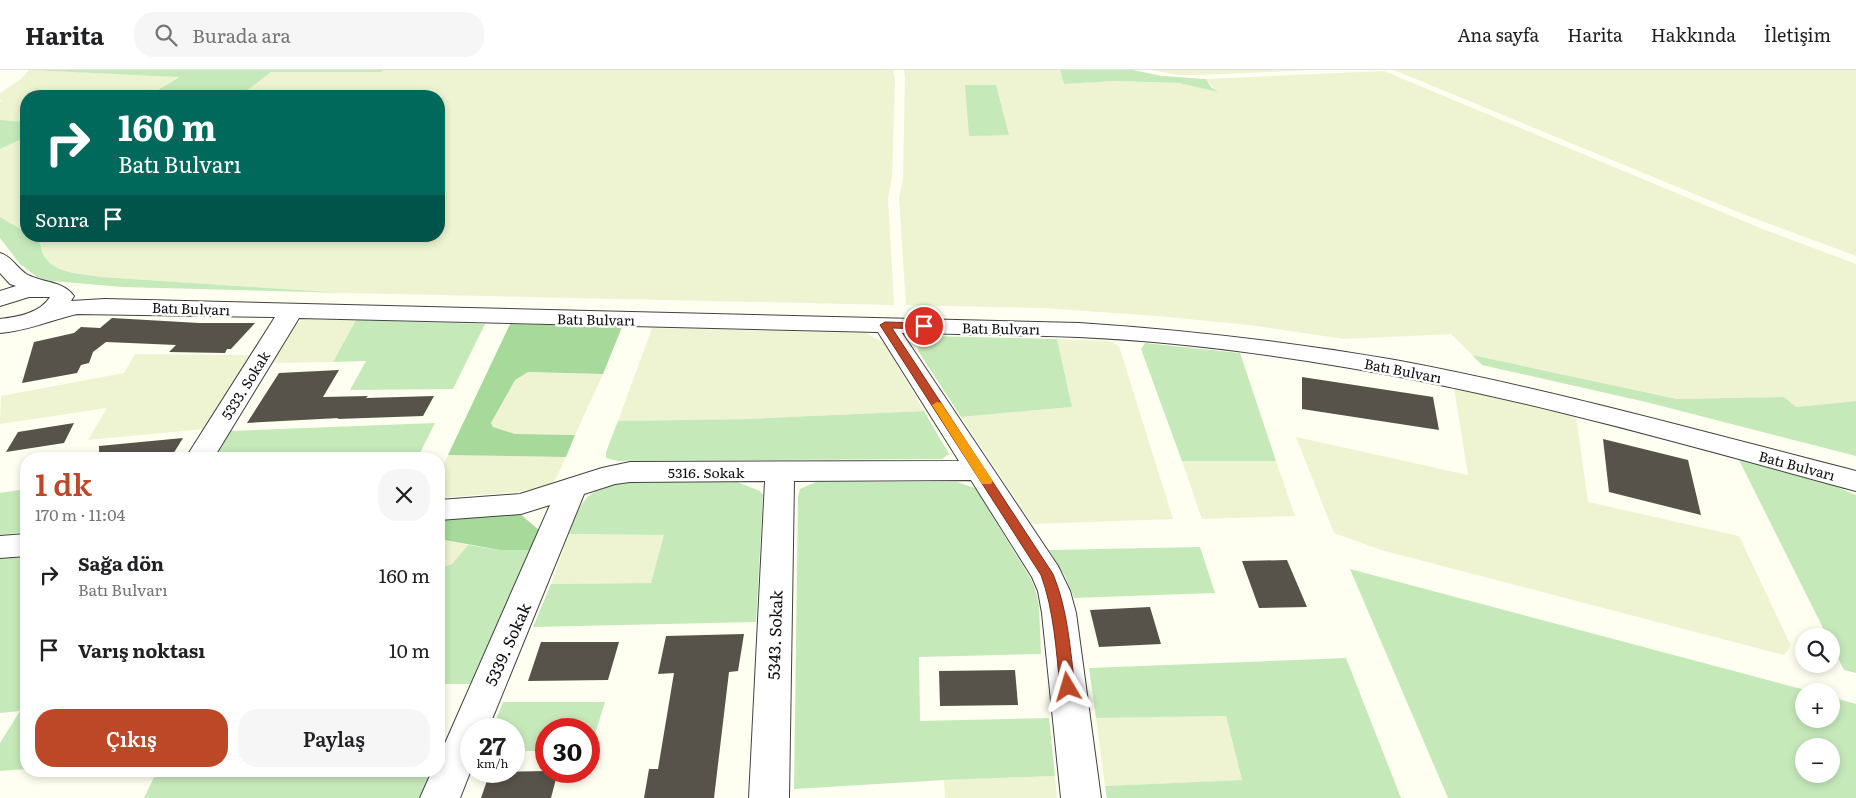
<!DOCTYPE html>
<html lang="tr">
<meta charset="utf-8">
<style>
body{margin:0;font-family:Literata,serif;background:#f6f6f6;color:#202124;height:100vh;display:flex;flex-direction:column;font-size:19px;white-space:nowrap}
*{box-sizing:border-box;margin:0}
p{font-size:16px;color:#757577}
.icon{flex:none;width:28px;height:28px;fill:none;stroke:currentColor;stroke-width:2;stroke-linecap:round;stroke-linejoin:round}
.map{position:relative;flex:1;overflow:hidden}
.details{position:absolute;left:20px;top:382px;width:425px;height:325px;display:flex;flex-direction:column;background:#fff;border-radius:20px;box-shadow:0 2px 8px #0003}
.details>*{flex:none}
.banner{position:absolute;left:20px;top:20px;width:425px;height:152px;border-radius:20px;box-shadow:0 2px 8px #0003;background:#00695c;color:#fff;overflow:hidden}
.controls{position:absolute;left:1795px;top:558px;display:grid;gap:10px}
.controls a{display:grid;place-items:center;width:45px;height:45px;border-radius:50%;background:#fff;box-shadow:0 2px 8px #0003;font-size:25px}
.speed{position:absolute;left:460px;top:648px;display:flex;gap:10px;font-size:25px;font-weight:700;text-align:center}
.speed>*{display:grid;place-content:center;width:65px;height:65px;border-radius:50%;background:#fff;box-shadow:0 2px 8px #0003;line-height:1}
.speed small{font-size:12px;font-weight:400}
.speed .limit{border:8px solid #d22;background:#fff;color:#111}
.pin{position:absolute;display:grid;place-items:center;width:42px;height:42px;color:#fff;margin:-21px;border:2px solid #fff;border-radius:50%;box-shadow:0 1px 5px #0007}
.me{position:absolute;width:55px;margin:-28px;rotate:353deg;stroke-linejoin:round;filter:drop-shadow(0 0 4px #0008)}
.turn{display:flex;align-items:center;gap:18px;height:105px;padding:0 15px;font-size:22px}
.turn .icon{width:65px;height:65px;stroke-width:2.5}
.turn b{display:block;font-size:35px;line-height:42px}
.then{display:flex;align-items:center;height:48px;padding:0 15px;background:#0003;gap:10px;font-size:19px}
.round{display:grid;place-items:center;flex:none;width:52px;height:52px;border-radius:20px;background:#f6f6f6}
.head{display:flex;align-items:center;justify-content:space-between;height:85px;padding:0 15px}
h1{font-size:30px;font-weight:600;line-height:38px;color:#bd4828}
.button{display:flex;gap:10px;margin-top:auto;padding:10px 15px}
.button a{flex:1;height:58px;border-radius:20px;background:#bd4828;color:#fff;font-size:20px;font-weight:600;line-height:58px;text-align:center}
.button a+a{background:#f6f6f6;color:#202124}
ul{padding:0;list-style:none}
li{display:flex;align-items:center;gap:15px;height:75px;padding:0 15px}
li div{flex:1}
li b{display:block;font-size:19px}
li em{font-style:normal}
header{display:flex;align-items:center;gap:30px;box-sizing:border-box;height:70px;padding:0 25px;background:#fff;border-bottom:1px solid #e0e0e0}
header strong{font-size:24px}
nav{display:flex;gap:28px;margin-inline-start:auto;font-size:18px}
.search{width:350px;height:45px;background:#f6f6f6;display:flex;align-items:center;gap:12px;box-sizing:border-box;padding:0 18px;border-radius:20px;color:#757577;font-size:19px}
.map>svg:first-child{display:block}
.farmland{fill:#eef4d1}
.green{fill:#c6e9ba;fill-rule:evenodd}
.forest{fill:#a6d99a}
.building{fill:#57534b}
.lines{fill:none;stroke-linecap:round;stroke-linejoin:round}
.minor-casing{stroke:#424242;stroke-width:2}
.minor{fill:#fff;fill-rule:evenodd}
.route{fill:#bd4828;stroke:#7b2f1a}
.slow{fill:#f59e0b}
.labels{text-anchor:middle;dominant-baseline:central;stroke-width:5;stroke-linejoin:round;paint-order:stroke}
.street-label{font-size:14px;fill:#0f0f0f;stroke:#fff}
.near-street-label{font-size:16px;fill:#0f0f0f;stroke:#fff}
</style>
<header>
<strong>Harita</strong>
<div class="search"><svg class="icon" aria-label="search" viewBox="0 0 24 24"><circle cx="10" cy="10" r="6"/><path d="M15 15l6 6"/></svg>Burada ara</div>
<nav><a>Ana sayfa</a><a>Harita</a><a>Hakkında</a><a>İletişim</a></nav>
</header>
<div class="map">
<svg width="1856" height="728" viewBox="0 0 1856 728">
<rect width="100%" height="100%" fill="#fefff0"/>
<g class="farmland">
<polygon points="29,0 179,6 148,26 26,26 26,52 0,50 0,32 2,30 0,30 0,23 21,9"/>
<polygon points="384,0 893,0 895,11 892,107 888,128 894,235 344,223 102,207 70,202 55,197 46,190 41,176 33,166 439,166 439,26 240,26 271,2 381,2"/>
<polygon points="904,0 1060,0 1064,14 1115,11 1179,13 1216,21 1206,9 1384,1 1765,160 1856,194 1856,331 1796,337 1784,327 1677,329 1472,285 1451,264 1344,269 1250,255 1157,246 1043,238 906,235 899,128 903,109 905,7"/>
<polygon points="1150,0 1313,0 1200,5 1178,5"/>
<polygon points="1394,0 1856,0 1856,186 1743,144"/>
<polygon points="26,67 26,162 0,147 0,79"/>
<polygon points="307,249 356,250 333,292 271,293 294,254"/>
<polygon points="652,258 866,263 884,273 924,341 747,349 618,351"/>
<polygon points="1057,269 1110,271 1119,276 1173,449 1032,454 961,347 1072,337"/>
<polygon points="135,284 250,285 204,359 88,370 107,338 0,354 1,326 124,303"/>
<polygon points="528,302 603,304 575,365 515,364 493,357 491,353 515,309"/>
<polygon points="1454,318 1576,346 1588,432 1739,466 1791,576 1784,585 1381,480 1334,463 1296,367 1468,405"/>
<polygon points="448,385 566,387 555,410 546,416 517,422 439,428 439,406"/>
<polygon points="1182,391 1276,391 1295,446 1202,449"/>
<polygon points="569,464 665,465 651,513 551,514"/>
<polygon points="439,469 468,475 452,494 439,498"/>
<polygon points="1226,646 1242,710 1105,716 1096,648"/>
<polygon points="1055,706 1057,728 945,728 944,710"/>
</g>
<g class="green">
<polygon points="30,0 384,0 381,2 271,2 240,26 148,26 179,7"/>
<polygon points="1060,0 1133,0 1162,6 1206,9 1211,17 1218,22 1179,13 1115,11 1064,14"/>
<polygon points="965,15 996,15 1009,65 969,66"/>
<polygon points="0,50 26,52 26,67 0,79"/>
<path d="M 0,147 L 26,162 L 26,166 C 45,166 38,180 47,190 C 59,204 85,204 102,207 L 344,223 L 123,217 L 51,211 L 37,207 L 20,194 L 0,168 Z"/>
<polygon points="356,250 485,254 453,319 350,320 366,291 333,292"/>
<polygon points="924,266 1057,269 1072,337 961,347 918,281 920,269"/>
<polygon points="1145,273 1240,283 1276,391 1182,391 1141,279"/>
<polygon points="1472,285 1677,329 1784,327 1796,337 1856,331 1856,386 1646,332 1482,295"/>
<polygon points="924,341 949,384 942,389 618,391 606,388 606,382 618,351 747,349"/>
<polygon points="435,353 419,385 341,389 214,389 230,361"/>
<polygon points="1739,390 1830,414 1856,425 1856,603 1844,600 1831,575 1831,566 1827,566"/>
<path d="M 737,412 L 760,421 L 763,425 L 756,552 L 533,557 L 551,514 L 651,513 L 664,465 L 569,464 C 581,429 588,417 628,413 Z"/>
<polygon points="816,412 957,412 975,418 1031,509 1036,522 1039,536 1041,584 919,587 920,651 1049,648 1055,706 944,710 794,719 798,427 800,419"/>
<polygon points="26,419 26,462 0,465 0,423"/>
<polygon points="468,475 500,480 531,480 470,614 439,614 439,498 452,494"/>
<polygon points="1200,477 1215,523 1074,528 1065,506 1049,480"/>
<polygon points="26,484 26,699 0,701 0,673 20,641 0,643 0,486"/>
<path d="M 1350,499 L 1809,621 L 1804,621 L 1804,649 L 1831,649 L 1831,627 L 1856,634 L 1856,728 L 1448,728 ZM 1804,676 L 1831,676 L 1831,704 L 1804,704 Z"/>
<polygon points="1346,588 1401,728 1107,728 1105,716 1242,710 1226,646 1096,648 1089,598"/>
<polygon points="503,632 605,632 590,680 589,680 589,659 546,659 546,681 514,681 514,659 492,659"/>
<polygon points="157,701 431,701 419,728 144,728"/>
</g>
<g class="forest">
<polygon points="510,254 622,257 603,304 528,302 515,310 491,353 493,357 515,364 575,365 566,387 448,385"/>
<polygon points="520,444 539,460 531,480 500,480 439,469 439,449"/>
</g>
<g class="building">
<polygon points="112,248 199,253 255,253 231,279 227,279 225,283 169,282 176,275 106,272 93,282 89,293 81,295 77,303 22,313 34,272 74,263 81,257 100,258"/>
<polygon points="339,300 323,327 368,326 366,328 434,326 423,346 337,349 339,348 247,353 279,303"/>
<polygon points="1302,307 1433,327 1439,360 1302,339"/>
<polygon points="74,353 64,373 6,382 18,362"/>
<polygon points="183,368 170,389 99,389 99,376"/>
<polygon points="1603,369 1688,390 1701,445 1609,422"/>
<polygon points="1287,490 1307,537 1259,538 1242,491"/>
<polygon points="1150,537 1161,574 1099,577 1090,540"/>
<polygon points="744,564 738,601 729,602 714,728 644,728 649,699 658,699 674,603 658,604 666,566"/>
<polygon points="541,572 619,572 608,610 528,611"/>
<polygon points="1015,600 1018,635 940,636 939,601"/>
<polygon points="546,701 558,701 551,728 481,728 490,702"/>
</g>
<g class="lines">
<defs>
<g id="minor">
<path d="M 0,183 C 13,187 17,199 28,205 C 44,213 63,211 74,226 L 71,231 L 105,229 L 1079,253 C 1185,260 1290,272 1395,290 C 1551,319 1703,362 1856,401 L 1856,421 C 1687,375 1518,326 1344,297 C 1256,282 1167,271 1078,267 C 1019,265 961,264 902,263 L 1058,496 L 1070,521 L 1076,543 L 1101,728 L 1061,728 L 1042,543 L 1038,521 L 1032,507 L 971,410 L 794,411 L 789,728 L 749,728 L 765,411 L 630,412 L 615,414 L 584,424 L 488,659 L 471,659 L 471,700 L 460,728 L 420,728 L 432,701 L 439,701 L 439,687 L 550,435 L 521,444 L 439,450 L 439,430 L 520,424 L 602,398 L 630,392 L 959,391 L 878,262 L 299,248 L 213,389 L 185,389 L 275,247 L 77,244 C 51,250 27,261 0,263 L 0,249 C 18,247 40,243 50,227 L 29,227 L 0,236 L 0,221 L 16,216 L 10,214 L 0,203 Z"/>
<polygon points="26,464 26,486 0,488 0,466"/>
</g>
</defs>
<use href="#minor" class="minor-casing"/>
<use href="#minor" class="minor"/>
</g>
<path class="route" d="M 885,252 L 924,253 L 929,256 L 924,259 L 892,258 L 1053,504 C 1068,540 1070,579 1075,617 L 1073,621 L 1068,623 L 1062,621 L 1060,617 C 1056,579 1054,541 1041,505 L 880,255 Z"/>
<polygon class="slow" points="937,332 941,333 993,411 991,414 982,414 932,335"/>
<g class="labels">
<g class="street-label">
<text transform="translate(191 238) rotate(2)">Batı Bulvarı</text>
<text transform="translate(596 249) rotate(1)">Batı Bulvarı</text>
<text transform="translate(1001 258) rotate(1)">Batı Bulvarı</text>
<text transform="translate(1403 300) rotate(11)">Batı Bulvarı</text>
<text transform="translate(245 315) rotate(-58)">5333. Sokak</text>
<text transform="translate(1797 395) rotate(15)">Batı Bulvarı</text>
<text x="706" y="402">5316. Sokak</text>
</g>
<g class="near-street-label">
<text transform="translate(774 565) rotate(-88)">5343. Sokak</text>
<text transform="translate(507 574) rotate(-66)">5339. Sokak</text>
</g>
</g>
</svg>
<div class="controls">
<a><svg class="icon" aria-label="search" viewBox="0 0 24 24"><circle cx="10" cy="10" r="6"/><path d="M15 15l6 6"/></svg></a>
<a>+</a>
<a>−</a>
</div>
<div class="speed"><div>27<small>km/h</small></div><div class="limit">30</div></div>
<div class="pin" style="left:924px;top:256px;background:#d93025"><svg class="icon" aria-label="arrive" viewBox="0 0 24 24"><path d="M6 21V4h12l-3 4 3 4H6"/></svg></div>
<svg class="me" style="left:1068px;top:617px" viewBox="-20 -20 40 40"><path d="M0-17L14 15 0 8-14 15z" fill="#bd4828" stroke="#fff" stroke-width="4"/></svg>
<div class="banner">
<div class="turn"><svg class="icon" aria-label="right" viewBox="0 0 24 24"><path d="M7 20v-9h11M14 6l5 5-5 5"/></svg><div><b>160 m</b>Batı Bulvarı</div></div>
<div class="then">Sonra<svg class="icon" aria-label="arrive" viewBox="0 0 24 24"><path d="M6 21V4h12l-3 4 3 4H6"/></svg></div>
</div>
<section class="details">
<div class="head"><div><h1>1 dk</h1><p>170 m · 11:04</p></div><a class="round"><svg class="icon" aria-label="close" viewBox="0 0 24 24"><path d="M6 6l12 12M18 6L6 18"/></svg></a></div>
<ul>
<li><svg class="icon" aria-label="right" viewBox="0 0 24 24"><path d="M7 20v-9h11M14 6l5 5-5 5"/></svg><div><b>Sağa dön</b><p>Batı Bulvarı</p></div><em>160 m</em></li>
<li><svg class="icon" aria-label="arrive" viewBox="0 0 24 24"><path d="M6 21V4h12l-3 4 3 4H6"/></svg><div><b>Varış noktası</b></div><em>10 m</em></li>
</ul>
<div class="button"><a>Çıkış</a><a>Paylaş</a></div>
</section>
</div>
